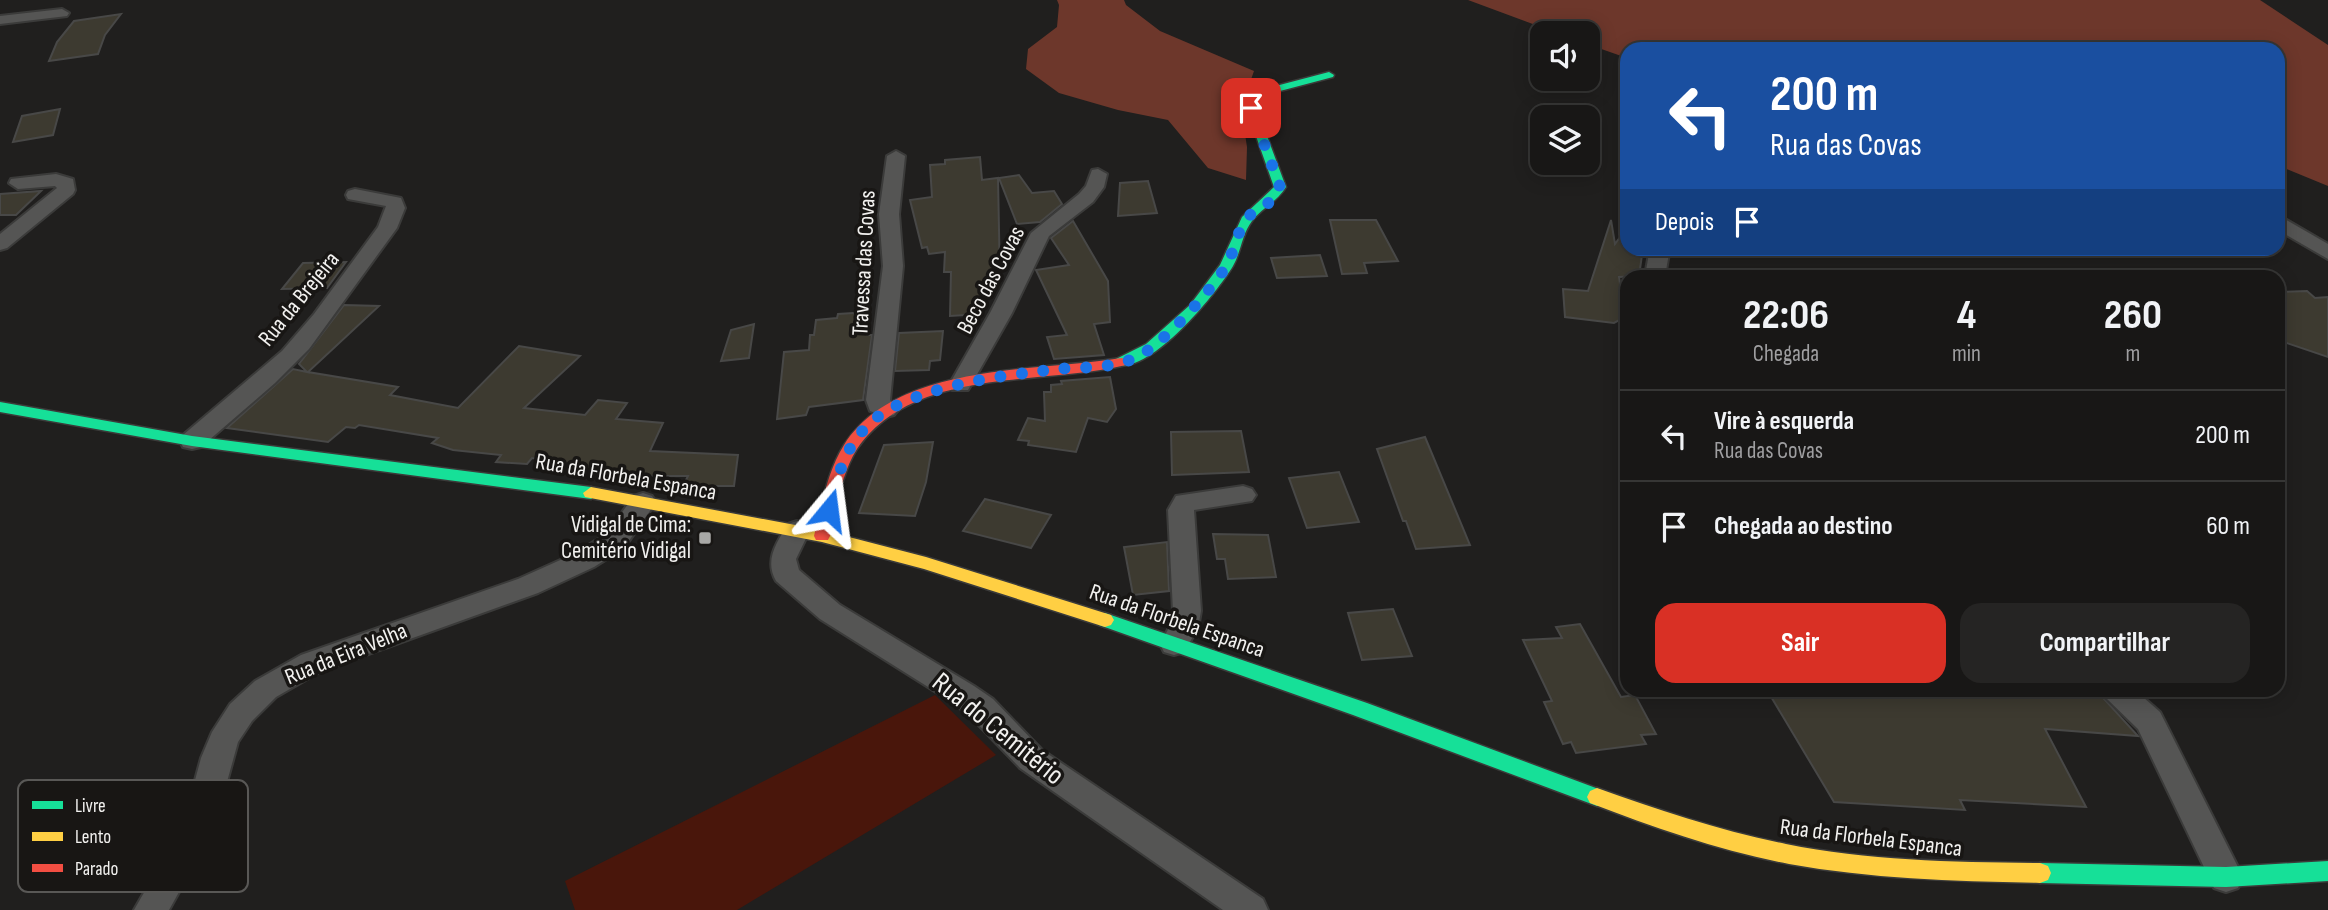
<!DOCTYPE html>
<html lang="pt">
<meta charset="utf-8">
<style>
body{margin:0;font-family:"Sofia Sans Condensed",sans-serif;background:#252423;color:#f1f3f6;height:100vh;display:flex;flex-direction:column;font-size:26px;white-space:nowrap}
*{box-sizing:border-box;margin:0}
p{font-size:23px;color:#9f9fa1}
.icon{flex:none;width:38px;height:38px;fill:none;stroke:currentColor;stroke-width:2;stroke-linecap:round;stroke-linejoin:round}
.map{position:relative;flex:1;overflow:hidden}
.drawer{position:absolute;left:1620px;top:270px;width:665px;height:427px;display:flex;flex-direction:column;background:#181716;border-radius:21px;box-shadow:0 4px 18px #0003,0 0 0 2px #363635}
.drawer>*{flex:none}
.banner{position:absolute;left:1620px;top:42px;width:665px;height:214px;border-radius:21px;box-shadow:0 4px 18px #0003,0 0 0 2px #363635;background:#1a4fa0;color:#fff;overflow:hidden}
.buttons{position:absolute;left:1530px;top:21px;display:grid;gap:14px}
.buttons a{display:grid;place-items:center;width:70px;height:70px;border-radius:14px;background:#181716;box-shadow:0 4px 18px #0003,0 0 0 2px #363635;font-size:35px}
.pin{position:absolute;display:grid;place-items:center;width:60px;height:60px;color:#fff;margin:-30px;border-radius:14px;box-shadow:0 4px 10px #0006}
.me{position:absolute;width:77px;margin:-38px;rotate:16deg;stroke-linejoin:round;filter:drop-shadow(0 0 5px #0008)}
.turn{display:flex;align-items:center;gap:24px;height:147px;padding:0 35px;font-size:32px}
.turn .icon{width:91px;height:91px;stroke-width:2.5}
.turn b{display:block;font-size:49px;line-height:60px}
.then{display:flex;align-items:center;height:66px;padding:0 35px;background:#0003;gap:14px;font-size:26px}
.eta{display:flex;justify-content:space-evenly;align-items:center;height:119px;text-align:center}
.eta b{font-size:42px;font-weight:700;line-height:49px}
.primary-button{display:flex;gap:14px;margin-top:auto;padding:14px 35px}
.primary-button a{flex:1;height:80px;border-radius:21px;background:#d93025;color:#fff;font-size:28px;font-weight:700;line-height:80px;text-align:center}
.primary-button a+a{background:#252423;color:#f1f3f6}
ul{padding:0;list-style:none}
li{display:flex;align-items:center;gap:21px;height:91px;padding:0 35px;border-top:2px solid #363635}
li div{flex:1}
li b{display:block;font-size:26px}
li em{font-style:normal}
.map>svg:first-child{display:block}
.green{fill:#49160b}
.forest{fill:#6d372b}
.building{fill:#3d3a30;stroke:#484847;stroke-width:2}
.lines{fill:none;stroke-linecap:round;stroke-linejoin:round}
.street-casing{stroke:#3b3b3a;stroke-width:4}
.fast-casing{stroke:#3b3b3a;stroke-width:3}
.slow-casing{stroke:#3b3b3a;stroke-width:3}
.jam-casing{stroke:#3b3b3a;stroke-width:3}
.street{fill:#555554;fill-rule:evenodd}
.fast{fill:#16e098;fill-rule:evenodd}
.slow{fill:#ffcf43;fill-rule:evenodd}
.jam{fill:#f24e42;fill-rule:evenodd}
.route{stroke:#1a73e8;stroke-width:12;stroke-dasharray:0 21.6}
.poi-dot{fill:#a8a8a6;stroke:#181614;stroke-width:2.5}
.labels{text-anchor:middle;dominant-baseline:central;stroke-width:7;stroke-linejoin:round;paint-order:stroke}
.street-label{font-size:23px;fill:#f2f1ef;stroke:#181614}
.poi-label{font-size:23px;fill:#f2f1ef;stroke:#181614;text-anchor:end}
.near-street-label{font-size:28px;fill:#f2f1ef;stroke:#181614}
.key{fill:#181614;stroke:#595856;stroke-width:2}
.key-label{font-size:19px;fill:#f2f1ef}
</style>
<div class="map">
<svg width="2328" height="910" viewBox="0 0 2328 910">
<rect width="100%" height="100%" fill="#201f1e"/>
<polygon class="green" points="935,695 996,755 737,910 575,910 565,881"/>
<g class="forest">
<polygon points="1057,0 1124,0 1126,5 1160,31 1254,71 1241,108 1247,147 1246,180 1208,168 1168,120 1118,110 1059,93 1026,69 1028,49 1057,27 1059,5"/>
<polygon points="1468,0 2260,0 2328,45 2328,186 2279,166 2278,49 1628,49 1627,58 1587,44 1587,33 1557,33"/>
</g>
<g class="building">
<polygon points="121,14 105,35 98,54 49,61 57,42 74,21"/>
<polygon points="60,109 53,135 13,142 22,116"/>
<polygon points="980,157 982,180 998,178 1000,281 988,281 989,296 982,297 982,314 950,316 951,272 944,272 945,252 929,254 927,247 922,248 910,200 932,197 930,165 945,164 945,160"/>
<polygon points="1019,175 1032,193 1054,191 1062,204 1040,222 1017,224 999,178"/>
<polygon points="1148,181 1157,213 1118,216 1120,183"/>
<polygon points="41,191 16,215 0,215 0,194"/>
<polygon points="1330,220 1376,220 1398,261 1364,263 1367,273 1342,274"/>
<polygon points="1611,220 1615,244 1628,226 1628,248 1643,248 1639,276 1619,277 1625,317 1614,323 1565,317 1563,289 1588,291"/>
<polygon points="1073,221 1108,281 1110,322 1094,324 1104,355 1054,359 1047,337 1067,335 1036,270 1069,265 1051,238"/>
<polygon points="1320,255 1327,276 1277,278 1271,258"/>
<polygon points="346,262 327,288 282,289 303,263"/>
<polygon points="2307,291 2315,298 2328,297 2328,357 2278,340 2278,292"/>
<polygon points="344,305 379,306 308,372 398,387 390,395 458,408 519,346 580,356 524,408 585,415 598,400 627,403 616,419 663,423 650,451 738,455 734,486 683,486 688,476 604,476 607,470 532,458 527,464 496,462 501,455 453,450 432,443 438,438 359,425 355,428 346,427 328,442 227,428 293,369 307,372 299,364"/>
<polygon points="869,312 867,335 872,335 863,400 809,407 806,415 777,419 784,352 809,350 810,335 814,335 816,320 837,318 838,314"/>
<polygon points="754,324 749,358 721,361 731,330"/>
<polygon points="943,331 940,360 930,361 929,370 895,371 899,333"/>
<polygon points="1110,377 1116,409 1107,422 1088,418 1076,452 1028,445 1029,441 1018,440 1028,418 1045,421 1044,392 1051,392 1051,385 1062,384 1061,381"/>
<polygon points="1241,431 1249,472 1172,475 1171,432"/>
<polygon points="1425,437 1470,545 1416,549 1406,521 1403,521 1377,449"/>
<polygon points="933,442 926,482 915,516 859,513 884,445"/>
<polygon points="1339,472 1359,522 1307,528 1289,478"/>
<polygon points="985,499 1051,515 1031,548 963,531"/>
<polygon points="1213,534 1268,535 1276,577 1228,579 1225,559 1217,559"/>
<polygon points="1167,542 1169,591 1133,595 1124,547"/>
<polygon points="1393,609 1412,656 1362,660 1348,613"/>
<polygon points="1580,624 1621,697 1635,695 1656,734 1641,735 1646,744 1576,753 1571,742 1563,744 1544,702 1552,701 1523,640 1562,638 1556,627"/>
<polygon points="1767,690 2096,690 2138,736 2045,729 2086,807 1960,800 1965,810 1834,802"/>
</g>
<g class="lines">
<defs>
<g id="street">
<polygon points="62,9 69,13 67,16 0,24 0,16"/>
<polygon points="896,151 905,156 899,214 903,266 890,400 898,410 894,415 886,417 870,411 866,400 883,266 879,214 887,156"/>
<polygon points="1098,169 1107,174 1104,187 1093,202 1049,236 1012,313 971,385 968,390 952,390 949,385 990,313 1031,233 1079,194 1086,186 1092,170"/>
<polygon points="56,174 73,179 75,190 73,194 7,248 0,250 0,234 57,188 55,186 18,189 9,183 11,179"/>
<polygon points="355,189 401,198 405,208 397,228 309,349 275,383 201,447 192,449 183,447 180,441 183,435 282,351 314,314 378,227 386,206 348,199 346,195 348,191"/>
<polygon points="2278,215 2328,244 2328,259 2278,230"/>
<polygon points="1650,248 1670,248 1665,276 1645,276"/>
<polygon points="1243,486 1252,489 1256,495 1252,501 1194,510 1201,611 1198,628 1184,652 1174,655 1164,652 1160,644 1170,626 1173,611 1168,510 1176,496"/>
<polygon points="643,493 652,496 656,502 652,508 624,548 594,567 538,593 321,671 276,697 252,721 238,742 214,829 169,910 134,910 183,825 201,758 212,732 230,704 255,681 301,655 518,579 576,553 606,534 634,496"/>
<path d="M 797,521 L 806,524 L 810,530 L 796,559 L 799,570 L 840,605 L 974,686 L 993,699 L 1042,750 L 1263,899 L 1268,910 L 1223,910 L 1020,768 L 971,717 L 952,702 L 820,619 L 776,581 C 764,560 777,542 788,524 Z"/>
<polygon points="2101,690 2135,690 2160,712 2243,877 2238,888 2226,892 2214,888 2138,729 2106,698"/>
</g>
<g id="fast">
<path d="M 1329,72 L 1334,75 L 1333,77 L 1280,91 L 1257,109 L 1286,187 C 1277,202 1262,208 1252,221 C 1242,234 1241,252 1233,266 C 1216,294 1152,373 1116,365 L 1114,362 L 1116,359 L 1146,344 L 1190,305 L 1220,265 L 1242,217 L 1274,187 L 1246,108 L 1247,106 L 1272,87 Z"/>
<polygon points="0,402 192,436 591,487 599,493 591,499 192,446 0,412"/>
<polygon points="1105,613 1367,703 1604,791 1607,797 1604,803 1597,806 1353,715 1099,625 1096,620 1099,615"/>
<polygon points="2328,861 2328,881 2226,887 2040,883 2032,880 2029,873 2032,866 2040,863 2226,867"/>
</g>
<g id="slow">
<polygon points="591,487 822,530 926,557 1111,615 1114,620 1111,625 1105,627 924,569 822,542 585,497 583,493"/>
<path d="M 1597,788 C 1659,810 1721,831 1786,844 C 1869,861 1955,862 2040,863 L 2048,866 L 2051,873 L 2048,880 L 2040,883 C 1956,881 1872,879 1789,864 C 1721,851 1655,828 1590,803 L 1587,797 L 1590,791 Z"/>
</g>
<path id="jam" d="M 1121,358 L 1126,359 L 1128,362 L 1126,365 C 1040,386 914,366 857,449 C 841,474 837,508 830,536 L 828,540 L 816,540 L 814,536 C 822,505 827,472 844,445 C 896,363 1036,372 1121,358 Z"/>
</defs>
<use href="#street" class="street-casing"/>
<use href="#fast" class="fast-casing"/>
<use href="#slow" class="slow-casing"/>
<use href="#jam" class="jam-casing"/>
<use href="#street" class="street"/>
<use href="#fast" class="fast"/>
<use href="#slow" class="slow"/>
<use href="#jam" class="jam"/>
</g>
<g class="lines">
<path class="route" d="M 829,510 C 836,481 844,450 865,428 C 902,387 1005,375 1059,369 C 1083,367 1111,368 1133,359 C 1158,350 1213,289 1226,266 C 1233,254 1236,239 1242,226 C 1252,205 1273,209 1280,187 L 1251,108"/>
</g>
<rect class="poi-dot" x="698" y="531" width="14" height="14" rx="3.5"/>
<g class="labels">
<g class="street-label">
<text transform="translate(864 263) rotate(-87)">Travessa das Covas</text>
<text transform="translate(991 280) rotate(-62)">Beco das Covas</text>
<text transform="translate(299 299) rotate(-51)">Rua da Brejeira</text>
<text transform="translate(626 477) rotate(10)">Rua da Florbela Espanca</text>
<text transform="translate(1177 621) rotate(19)">Rua da Florbela Espanca</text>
<text transform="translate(346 654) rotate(-22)">Rua da Eira Velha</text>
<text transform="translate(1871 838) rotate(7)">Rua da Florbela Espanca</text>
</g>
<g class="poi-label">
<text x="691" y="525">Vidigal de Cima:<tspan x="691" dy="26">Cemitério Vidigal</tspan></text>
</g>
<g class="near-street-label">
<text transform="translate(998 729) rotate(39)">Rua do Cemitério</text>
</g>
</g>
<rect x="18" y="780" width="230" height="112" rx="10" class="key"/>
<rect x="32" y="801" width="31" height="8" fill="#16e098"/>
<rect x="32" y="832" width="31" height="9" fill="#ffcf43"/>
<rect x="32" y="864" width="31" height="8" fill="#f24e42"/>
<g class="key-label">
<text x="75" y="812">Livre</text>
<text x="75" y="843">Lento</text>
<text x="75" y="875">Parado</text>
</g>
</svg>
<div class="buttons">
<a><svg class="icon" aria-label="sound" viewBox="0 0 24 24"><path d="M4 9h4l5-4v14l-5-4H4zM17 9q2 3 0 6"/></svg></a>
<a><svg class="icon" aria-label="layers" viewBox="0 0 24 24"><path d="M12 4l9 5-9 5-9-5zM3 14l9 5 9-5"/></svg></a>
</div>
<div class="pin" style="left:1251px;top:108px;background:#d93025"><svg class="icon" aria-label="arrive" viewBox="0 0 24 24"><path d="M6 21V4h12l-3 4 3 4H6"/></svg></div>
<svg class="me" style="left:829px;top:510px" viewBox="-20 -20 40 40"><path d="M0-17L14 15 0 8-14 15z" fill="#1a73e8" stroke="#fff" stroke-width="4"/></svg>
<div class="banner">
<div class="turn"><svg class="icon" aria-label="left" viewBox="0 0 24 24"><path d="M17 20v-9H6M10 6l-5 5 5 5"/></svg><div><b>200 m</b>Rua das Covas</div></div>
<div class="then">Depois<svg class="icon" aria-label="arrive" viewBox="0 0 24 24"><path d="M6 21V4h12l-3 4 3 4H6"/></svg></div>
</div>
<section class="drawer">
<div class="eta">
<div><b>22:06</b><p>Chegada</p></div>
<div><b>4</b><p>min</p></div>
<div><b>260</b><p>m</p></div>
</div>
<ul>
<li><svg class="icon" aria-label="left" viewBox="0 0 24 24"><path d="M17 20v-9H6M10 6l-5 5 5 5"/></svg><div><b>Vire à esquerda</b><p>Rua das Covas</p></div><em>200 m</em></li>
<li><svg class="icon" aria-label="arrive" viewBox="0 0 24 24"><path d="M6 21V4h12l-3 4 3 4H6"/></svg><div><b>Chegada ao destino</b></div><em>60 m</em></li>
</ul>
<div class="primary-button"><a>Sair</a><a>Compartilhar</a></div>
</section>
</div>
